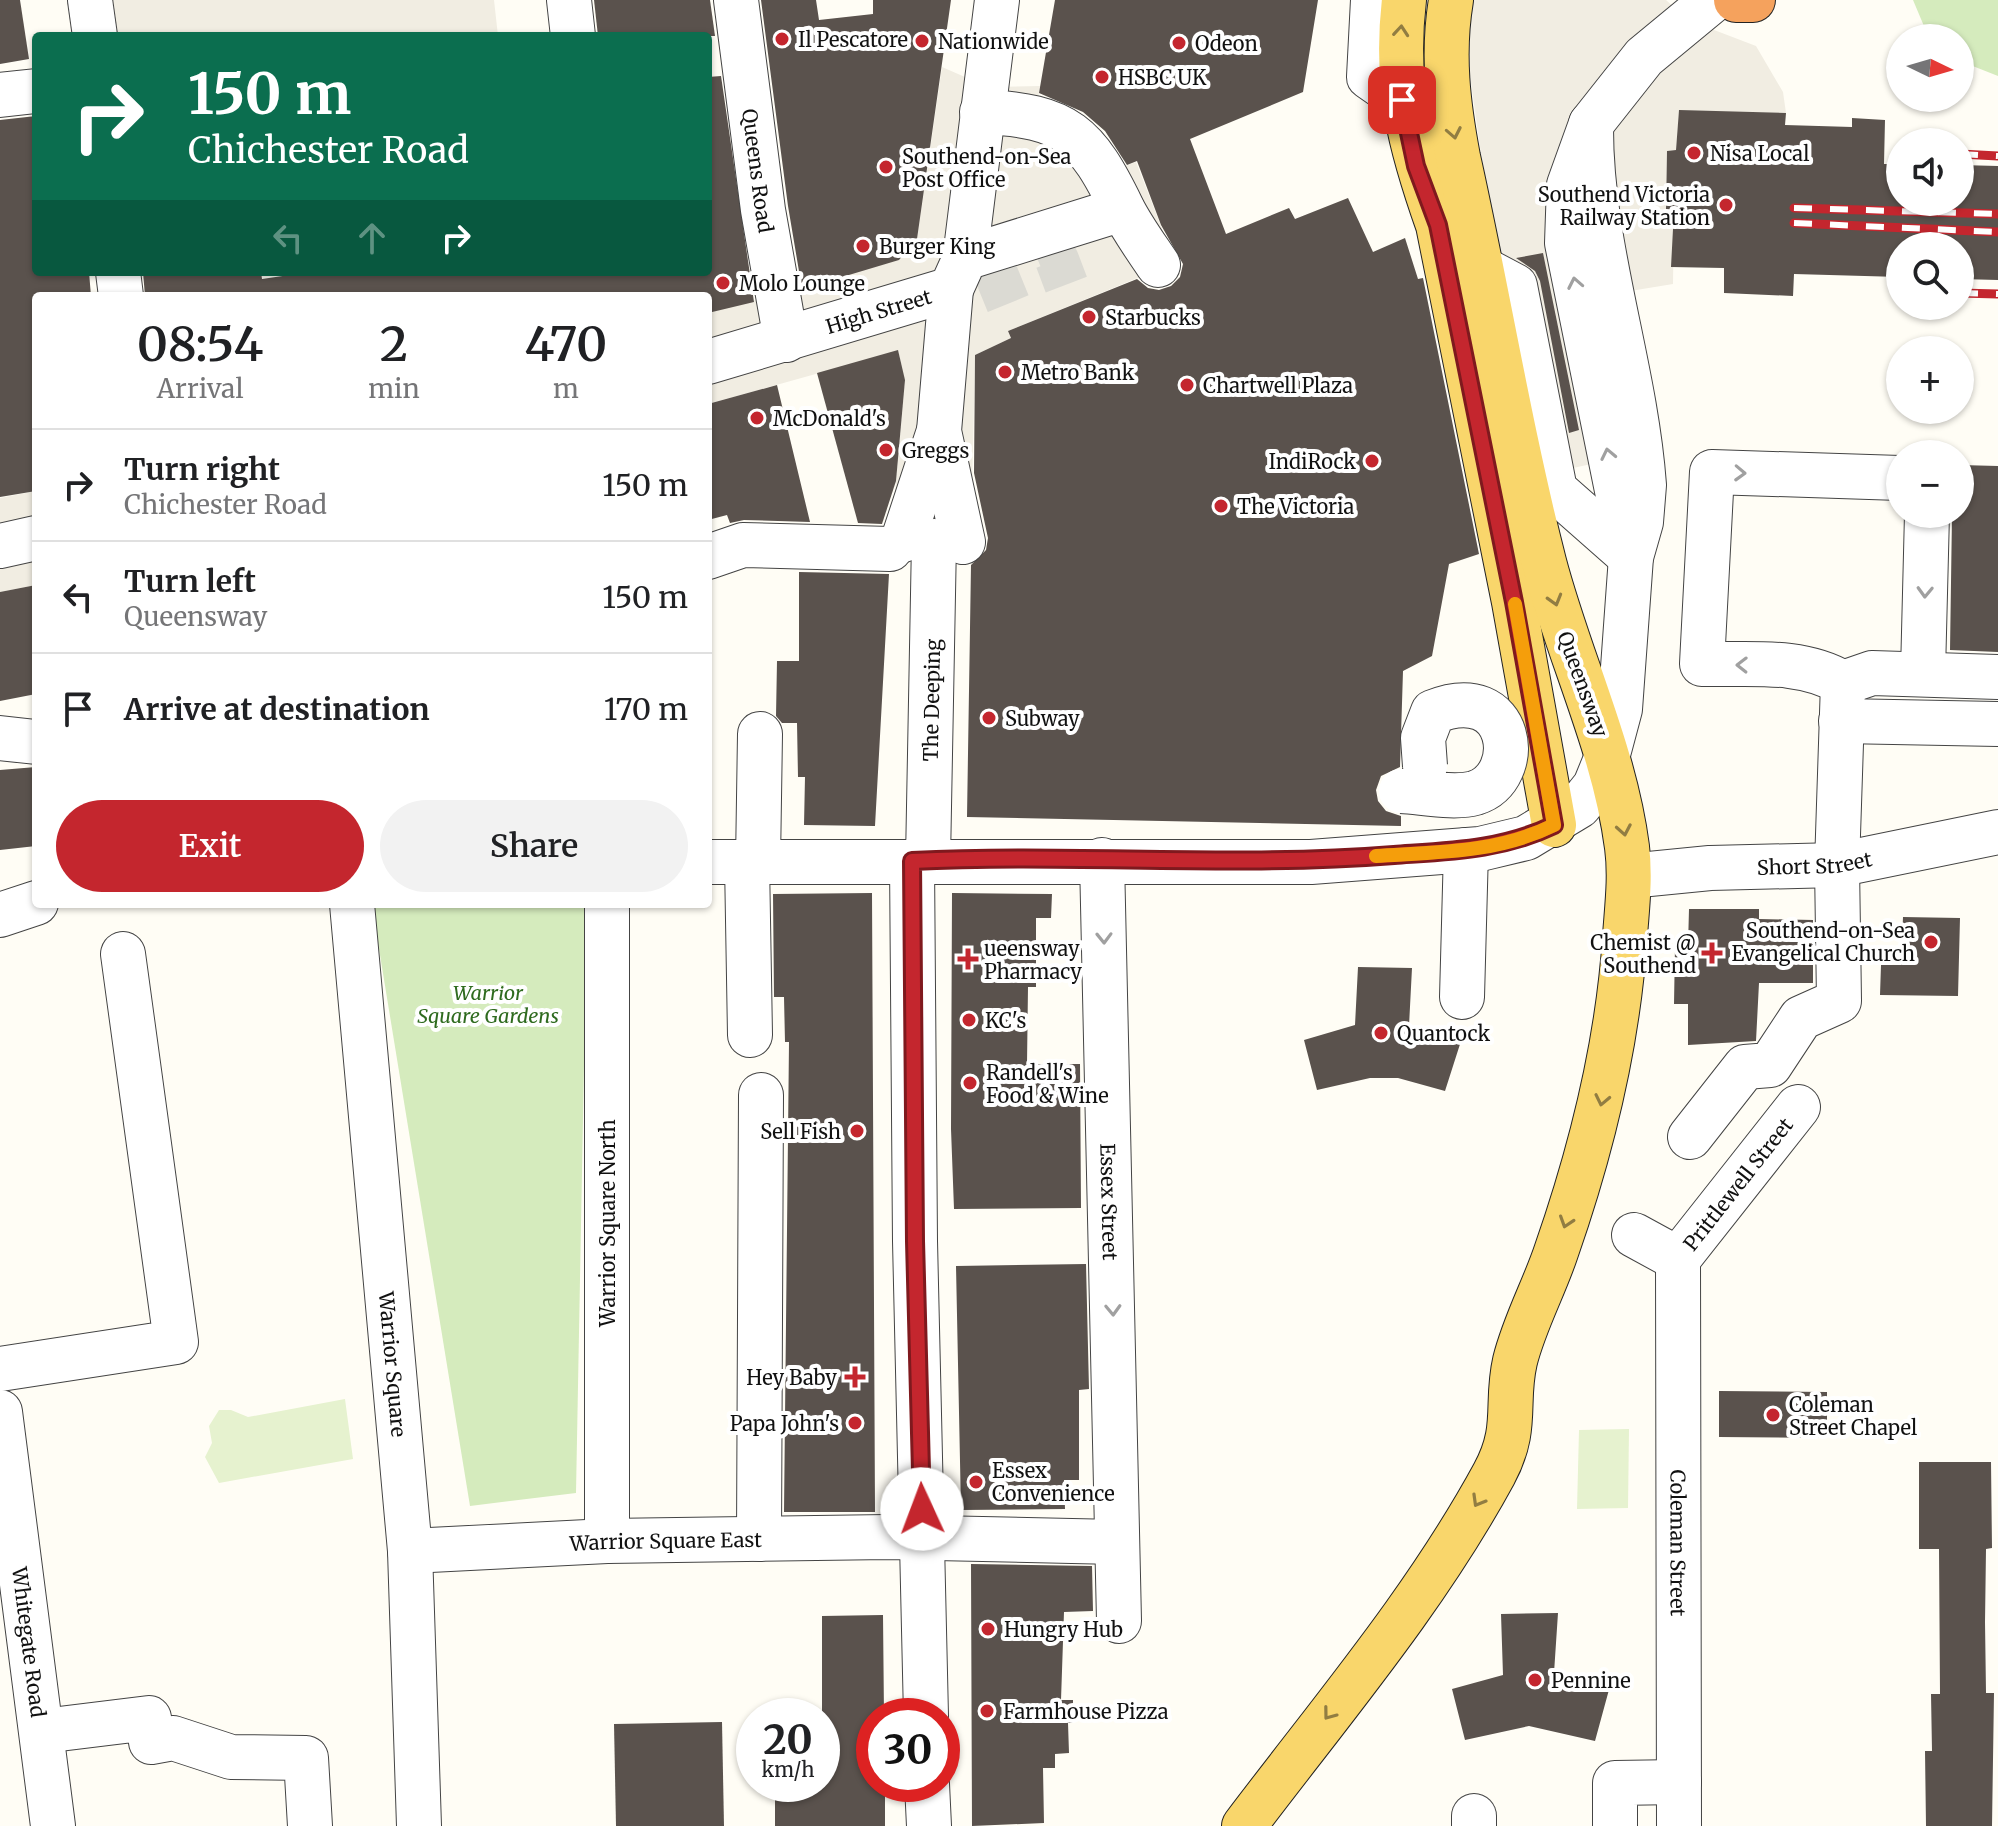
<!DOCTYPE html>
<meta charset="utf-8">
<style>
body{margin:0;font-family:Merriweather,serif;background:#f2f2f2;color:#202124;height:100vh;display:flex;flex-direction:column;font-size:30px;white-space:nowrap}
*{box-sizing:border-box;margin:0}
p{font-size:26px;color:#757577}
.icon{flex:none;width:44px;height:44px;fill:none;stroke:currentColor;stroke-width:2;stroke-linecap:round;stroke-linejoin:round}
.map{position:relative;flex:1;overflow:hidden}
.details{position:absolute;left:32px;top:292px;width:680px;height:616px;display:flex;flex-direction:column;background:#fff;border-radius:8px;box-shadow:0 2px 6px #0004}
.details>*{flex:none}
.top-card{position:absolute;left:32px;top:32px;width:680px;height:244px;border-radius:8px;box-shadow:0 2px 6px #0004;background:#0b6e4f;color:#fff;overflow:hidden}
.needle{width:52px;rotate:95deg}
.fabs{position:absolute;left:1886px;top:24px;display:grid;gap:16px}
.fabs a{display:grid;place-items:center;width:88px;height:88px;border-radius:50%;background:#fff;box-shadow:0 2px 6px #0004;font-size:40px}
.speed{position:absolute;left:736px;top:1698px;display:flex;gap:16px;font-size:40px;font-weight:700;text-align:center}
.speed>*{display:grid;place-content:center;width:104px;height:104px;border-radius:50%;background:#fff;box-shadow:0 2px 6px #0004;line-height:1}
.speed small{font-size:20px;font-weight:400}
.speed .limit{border:12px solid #d22;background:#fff;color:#111}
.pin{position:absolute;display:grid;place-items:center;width:68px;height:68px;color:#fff;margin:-34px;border-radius:16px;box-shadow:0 4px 12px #0006}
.me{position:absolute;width:88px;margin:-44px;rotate:358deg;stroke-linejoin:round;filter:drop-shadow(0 0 6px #0008)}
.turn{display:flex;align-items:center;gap:28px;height:168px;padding:0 24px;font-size:36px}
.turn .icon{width:104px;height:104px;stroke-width:2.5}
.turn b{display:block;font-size:56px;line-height:68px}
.lanes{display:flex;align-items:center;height:76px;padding:0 24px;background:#0003;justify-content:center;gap:40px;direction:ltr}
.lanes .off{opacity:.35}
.eta{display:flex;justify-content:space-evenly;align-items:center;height:136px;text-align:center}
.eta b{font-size:48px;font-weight:600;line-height:56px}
.cta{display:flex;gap:16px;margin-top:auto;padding:16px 24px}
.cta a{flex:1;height:92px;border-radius:48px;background:#c4262e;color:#fff;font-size:32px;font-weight:600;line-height:92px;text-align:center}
.cta a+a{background:#f2f2f2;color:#202124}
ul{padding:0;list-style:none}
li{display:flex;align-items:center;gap:24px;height:112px;padding:0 24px;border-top:2px solid #e0e0e0}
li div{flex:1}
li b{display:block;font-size:30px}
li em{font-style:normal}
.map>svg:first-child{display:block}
.green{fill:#d5ebbd}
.pitch{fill:#e6f2cf}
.plaza{fill:#f1ede2}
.building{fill:#5a524d}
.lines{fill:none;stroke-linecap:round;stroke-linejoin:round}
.minor-tunnel{stroke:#dbdad3;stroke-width:44;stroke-dasharray:44 22;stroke-linecap:butt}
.minor-casing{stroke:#444;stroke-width:46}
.major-casing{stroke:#222;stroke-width:46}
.highway-casing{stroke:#222;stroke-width:46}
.minor{stroke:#fff;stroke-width:44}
.major{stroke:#f9d66b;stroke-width:44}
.highway{stroke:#f5a25d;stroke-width:44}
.rail-casing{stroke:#c4262e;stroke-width:9}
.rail{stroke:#fff;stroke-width:6;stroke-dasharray:18;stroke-linecap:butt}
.minor-bridge-casing{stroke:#444;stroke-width:46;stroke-linecap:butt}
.minor-bridge{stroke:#fff;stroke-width:44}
.oneway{stroke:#917d42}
.oneway2{stroke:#a0a0a0}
.route-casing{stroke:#7f191e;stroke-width:20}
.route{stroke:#c4262e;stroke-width:14}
.slow{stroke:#f59e0b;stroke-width:14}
.poi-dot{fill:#c4262e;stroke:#fff;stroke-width:3}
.labels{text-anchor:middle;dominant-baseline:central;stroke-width:8;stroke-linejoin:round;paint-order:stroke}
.poi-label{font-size:20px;fill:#111;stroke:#fff;text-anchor:start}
.street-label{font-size:20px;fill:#111;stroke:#fff}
.park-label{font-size:20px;font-style:italic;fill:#2f6b1f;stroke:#fff}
</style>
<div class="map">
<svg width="1998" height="1826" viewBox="0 0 1998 1826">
<rect width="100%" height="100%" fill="#fffdf5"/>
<g class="green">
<polygon points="1913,0 1998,0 1998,76 1960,61 1960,38 1929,38"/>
<polygon points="587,904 576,1493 470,1506 372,906"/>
</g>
<g class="pitch">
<polygon points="345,1399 353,1459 219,1483 205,1457 212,1443 209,1426 219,1410 231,1410 248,1417"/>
<polygon points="1629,1429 1628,1508 1577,1509 1579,1430"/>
</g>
<g class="plaza">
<polygon points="105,0 494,0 498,36 110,36"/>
<polygon points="1474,0 1666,0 1688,20 1756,46 1783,92 1786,113 1679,111 1676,150 1667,151 1666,197 1666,209 1674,210 1673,284 1612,294 1637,454 1541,475 1481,154 1464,33"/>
<polygon points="942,67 988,87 1040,86 1038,99 1085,118 1105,136 1122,167 1136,162 1173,257 1140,277 1008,331 1011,338 975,355 971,543 891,539 905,380 898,351 708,404 708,313 899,260 917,239"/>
<polygon points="36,491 36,585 0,592 0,498"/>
</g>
<g class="building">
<polygon points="0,0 20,0 29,59 0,64"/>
<polygon points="594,0 710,0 715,36 598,36"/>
<polygon points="761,0 816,0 819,20 873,14 873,0 951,0 917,239 899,260 802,289 788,206"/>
<polygon points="1055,0 1318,0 1303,92 1190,139 1226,234 1289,208 1295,219 1348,198 1373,252 1405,238 1418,279 1423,278 1479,554 1449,564 1432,656 1403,671 1400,767 1381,776 1376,790 1378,801 1386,811 1401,816 1401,826 967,817 971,565 986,550 988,538 974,473 975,355 1011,338 1008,331 1137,279 1148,288 1159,290 1171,286 1180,277 1183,264 1161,225 1137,161 1127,165 1105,131 1083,112 1039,93"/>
<polygon points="721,76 754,302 708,313 708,296 145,296 143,272 261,272 262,279 310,272 708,272 708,77"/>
<polygon points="1679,110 1786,113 1785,125 1852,127 1852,118 1885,120 1884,164 1900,164 1900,202 1960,202 1960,165 1998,166 1998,280 1960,279 1960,246 1900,246 1900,277 1794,274 1793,296 1724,293 1724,268 1671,267 1674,210 1666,209 1667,151 1676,150"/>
<polygon points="36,116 36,272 89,272 91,296 36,296 36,491 0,497 0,120"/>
<polygon points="1543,253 1579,430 1569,433 1540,281 1535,271 1516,258"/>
<polygon points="898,350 905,380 896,481 882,524 858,523 817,373"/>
<polygon points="777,385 810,522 744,520 730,523 727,515 708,520 708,404"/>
<polygon points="1960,465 1998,466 1998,652 1950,650 1952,515 1960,514"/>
<polygon points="799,572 889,574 875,826 804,825 805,777 798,777 797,723 782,723 776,716 777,661 799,661"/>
<polygon points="36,585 36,694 0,701 0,592"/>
<polygon points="36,767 36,846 0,850 0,770"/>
<polygon points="872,893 875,1512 784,1512 789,1042 785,1042 784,997 774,997 773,894"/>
<polygon points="952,893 1052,894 1051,918 1036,918 1036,987 1028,987 1027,1064 1080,1064 1081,1208 954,1209 951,1129"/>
<polygon points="1689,909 1759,909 1759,919 1813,920 1813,983 1759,983 1756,1041 1688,1045 1688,1004 1674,1004 1675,946 1688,946"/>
<polygon points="1903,917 1960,918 1958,996 1880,995 1881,965 1901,965"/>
<polygon points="1358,967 1412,968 1409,1026 1461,1041 1445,1091 1398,1078 1370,1078 1317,1090 1304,1040 1355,1025"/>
<polygon points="1086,1264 1089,1389 1079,1390 1079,1480 1064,1480 1065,1509 961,1510 956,1266"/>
<polygon points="1719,1391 1827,1392 1827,1438 1719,1437"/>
<polygon points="1919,1462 1991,1462 1992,1548 1986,1549 1985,1622 1986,1693 1994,1693 1992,1826 1926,1826 1925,1751 1932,1751 1931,1694 1940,1694 1939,1549 1919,1549"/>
<polygon points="971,1564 1092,1566 1093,1611 1064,1612 1061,1700 1073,1700 1073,1723 1068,1723 1069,1753 1055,1754 1055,1768 1043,1768 1044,1823 972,1826"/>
<polygon points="1558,1613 1554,1673 1610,1686 1595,1741 1529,1726 1465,1740 1452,1689 1503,1675 1501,1614"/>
<polygon points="883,1615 884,1716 874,1716 874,1784 885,1784 885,1826 775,1826 775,1784 822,1784 822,1616"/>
<polygon points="722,1722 724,1826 616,1826 614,1724"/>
</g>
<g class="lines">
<polyline class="minor-tunnel" points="947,337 949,304 1057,260 1074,305"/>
<defs>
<g id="minor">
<polyline points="90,0 95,36"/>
<polyline points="569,0 573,36"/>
<path id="s1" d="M 736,0 L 763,210 L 786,340"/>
<polyline points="1373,0 1369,77 1402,100"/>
<polyline points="0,95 36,91"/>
<path d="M 982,112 C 1067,115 1087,136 1122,208 C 1132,228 1146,247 1158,265"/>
<polyline points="965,258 997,0"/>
<polyline points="1483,269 1515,286 1555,490 1631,557"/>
<polyline points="118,272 121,296"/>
<polyline points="951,289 939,431 963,542"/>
<path id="s2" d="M 708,362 L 951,289 L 965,258 L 1122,209"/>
<polyline points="1626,535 1567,243 1569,185 1591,124 1644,57 1713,0"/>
<polyline points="903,540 939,431"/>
<polyline points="0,546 36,538"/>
<polyline points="708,557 743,545 890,549"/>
<polyline points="1923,672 1927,514"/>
<polyline points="1843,683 1872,673 1998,677"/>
<polyline points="1841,721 1998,724"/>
<polyline points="0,738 36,742"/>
<path id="s3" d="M 928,860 L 934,541"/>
<path id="s4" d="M 1102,860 L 1119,1621"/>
<polyline points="912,861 915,1241 926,1716"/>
<path d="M 708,862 L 1311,862 L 1480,849 L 1526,838 L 1579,806 L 1595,786 L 1608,754 L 1620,709 L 1631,557 L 1641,522 L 1644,485 C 1635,363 1590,246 1591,124"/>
<polyline points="747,862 750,1035"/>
<polyline points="758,862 760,734"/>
<path id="s5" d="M 1629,876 L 1710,868 L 1837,865 L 1998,832"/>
<path id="s6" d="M 352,904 L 410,1551 L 419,1826"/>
<polyline points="607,904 607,1541"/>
<polyline points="0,915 36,903"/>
<polyline points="1462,997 1466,850"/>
<path d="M 1690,1137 L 1745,1067 L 1770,1065 L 1801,1018 L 1839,1001 L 1837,865 L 1843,683 C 1801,658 1750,665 1702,664 L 1712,472 L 1900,478"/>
<path id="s7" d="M 1634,1235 L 1678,1259 L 1798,1107"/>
<path id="s8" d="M 1678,1259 L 1679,1826"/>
<polyline points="0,1369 176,1342 123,954"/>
<path id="s9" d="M 0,1412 L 53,1826"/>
<polyline points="759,1539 761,1095"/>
<path id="s10" d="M 410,1551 L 607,1541 L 888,1537 L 1117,1542"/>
<polyline points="43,1731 149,1718 151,1742 173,1738 231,1757 306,1758 310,1826"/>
<polyline points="927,1784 929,1826"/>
<polyline points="1474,1826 1474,1816"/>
<polyline points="1615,1826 1615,1783 1679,1782"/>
</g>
<g id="major">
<path d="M 1404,0 C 1394,85 1410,146 1438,225 L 1514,602 L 1554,825"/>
<path d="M 1244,1826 C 1330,1712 1425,1601 1494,1474 C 1519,1428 1505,1404 1515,1361 C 1524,1324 1544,1288 1556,1252 C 1592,1149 1618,1045 1625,936 C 1627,907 1631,877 1627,847 C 1614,748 1569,658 1544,562 C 1510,429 1488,292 1458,157 C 1448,104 1442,54 1451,0"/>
</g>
<polyline id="highway" points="1736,0 1753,0"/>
</defs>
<use href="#minor" class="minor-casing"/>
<use href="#major" class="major-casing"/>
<use href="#highway" class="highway-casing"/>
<use href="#minor" class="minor"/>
<use href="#major" class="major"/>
<use href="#highway" class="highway"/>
<defs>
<g id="rail">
<polyline points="1960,154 1998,156"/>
<polyline points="1794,208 1998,214"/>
<polyline points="1794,223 1998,232"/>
<polyline points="1960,293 1998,294"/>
</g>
</defs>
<use href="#rail" class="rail-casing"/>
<use href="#rail" class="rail"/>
<defs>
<path id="minor-bridge" d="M 1401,791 C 1422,792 1454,799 1475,793 C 1526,777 1515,679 1433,712 L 1423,738 L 1425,766"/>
</defs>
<use href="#minor-bridge" class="minor-bridge-casing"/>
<use href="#minor-bridge" class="minor-bridge"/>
</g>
<defs><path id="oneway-chevron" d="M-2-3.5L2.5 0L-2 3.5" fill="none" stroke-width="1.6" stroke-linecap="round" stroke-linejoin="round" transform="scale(2)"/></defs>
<g class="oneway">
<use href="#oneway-chevron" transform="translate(1401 31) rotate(-85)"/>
<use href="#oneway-chevron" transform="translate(1454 133) rotate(79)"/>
<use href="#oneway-chevron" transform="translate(1555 600) rotate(74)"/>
<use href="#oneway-chevron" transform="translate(1624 830) rotate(80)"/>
<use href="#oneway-chevron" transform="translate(1602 1100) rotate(102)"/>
<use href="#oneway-chevron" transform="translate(1566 1222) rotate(108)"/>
<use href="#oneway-chevron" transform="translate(1478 1501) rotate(120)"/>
<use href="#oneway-chevron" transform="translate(1329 1714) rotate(127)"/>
</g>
<g class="oneway2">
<use href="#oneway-chevron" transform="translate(1575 283) rotate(-101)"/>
<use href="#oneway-chevron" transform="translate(1608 454) rotate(-102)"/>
<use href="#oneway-chevron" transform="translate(1740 473) rotate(2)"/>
<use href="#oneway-chevron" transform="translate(1925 592) rotate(92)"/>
<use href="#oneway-chevron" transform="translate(1742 665) rotate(-179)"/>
<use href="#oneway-chevron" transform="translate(1104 938) rotate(89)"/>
<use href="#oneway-chevron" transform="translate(1113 1310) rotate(88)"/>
</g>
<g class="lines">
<defs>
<path id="route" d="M 922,1509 L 915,1241 L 912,861 C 1072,853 1233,868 1394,855 C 1450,851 1502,850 1554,825 L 1514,602 L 1438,225 L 1416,166 L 1402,100"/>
</defs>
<use href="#route" class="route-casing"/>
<use href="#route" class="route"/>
<path class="slow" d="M 1376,856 C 1438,852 1498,853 1554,825 L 1515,604"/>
</g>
<g class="poi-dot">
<circle cx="782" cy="39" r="8"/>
<circle cx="922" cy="41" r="8"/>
<circle cx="1179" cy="43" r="8"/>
<circle cx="1102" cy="77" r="8"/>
<circle cx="1694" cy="153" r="8"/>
<circle cx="886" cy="167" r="8"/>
<circle cx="1726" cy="205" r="8"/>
<circle cx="863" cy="246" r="8"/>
<circle cx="723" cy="283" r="8"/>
<circle cx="1089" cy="317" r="8"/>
<circle cx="1005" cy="372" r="8"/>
<circle cx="1187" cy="385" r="8"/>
<circle cx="757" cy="418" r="8"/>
<circle cx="886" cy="450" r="8"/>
<circle cx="1372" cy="461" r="8"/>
<circle cx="1221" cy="506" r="8"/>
<circle cx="989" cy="718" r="8"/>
<circle cx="1931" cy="942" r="8"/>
<path d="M1708 941h8v8h8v8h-8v8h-8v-8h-8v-8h8z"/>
<path d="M964 947h8v8h8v8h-8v8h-8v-8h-8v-8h8z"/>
<circle cx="969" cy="1020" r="8"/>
<circle cx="1381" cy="1033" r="8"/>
<circle cx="970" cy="1083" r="8"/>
<circle cx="857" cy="1131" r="8"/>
<path d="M851 1365h8v8h8v8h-8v8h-8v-8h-8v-8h8z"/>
<circle cx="1773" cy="1415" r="8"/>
<circle cx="855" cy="1423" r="8"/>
<circle cx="976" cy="1482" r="8"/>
<circle cx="988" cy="1629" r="8"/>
<circle cx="1535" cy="1680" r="8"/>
<circle cx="987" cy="1711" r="8"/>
</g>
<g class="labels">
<g class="poi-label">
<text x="798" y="39">Il Pescatore</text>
<text x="938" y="41">Nationwide</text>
<text x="1195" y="43">Odeon</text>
<text x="1118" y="77">HSBC UK</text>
<text x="1710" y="153">Nisa Local</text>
<text x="902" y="156">Southend-on-Sea<tspan x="902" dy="23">Post Office</tspan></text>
<text x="1710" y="194" text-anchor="end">Southend Victoria<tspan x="1710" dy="23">Railway Station</tspan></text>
<text x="879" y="246">Burger King</text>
<text x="739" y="283">Molo Lounge</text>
<text x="1105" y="317">Starbucks</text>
<text x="1021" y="372">Metro Bank</text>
<text x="1203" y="385">Chartwell Plaza</text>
<text x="773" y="418">McDonald's</text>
<text x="902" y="450">Greggs</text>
<text x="1356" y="461" text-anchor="end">IndiRock</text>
<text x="1237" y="506">The Victoria</text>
<text x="1005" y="718">Subway</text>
<text x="1915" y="930" text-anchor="end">Southend-on-Sea<tspan x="1915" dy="23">Evangelical Church</tspan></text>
<text x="1696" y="942" text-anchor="end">Chemist @<tspan x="1696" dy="23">Southend</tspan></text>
<text x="984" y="948">ueensway<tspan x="984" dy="23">Pharmacy</tspan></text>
<text x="985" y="1020">KC's</text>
<text x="1397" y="1033">Quantock</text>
<text x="986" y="1072">Randell's<tspan x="986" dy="23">Food &amp; Wine</tspan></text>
<text x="841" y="1131" text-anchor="end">Sell Fish</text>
<text x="837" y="1377" text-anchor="end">Hey Baby</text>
<text x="1789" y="1404">Coleman<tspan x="1789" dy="23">Street Chapel</tspan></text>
<text x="839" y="1423" text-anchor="end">Papa John's</text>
<text x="992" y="1470">Essex<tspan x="992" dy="23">Convenience</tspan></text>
<text x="1004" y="1629">Hungry Hub</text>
<text x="1551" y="1680">Pennine</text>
<text x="1003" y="1711">Farmhouse Pizza</text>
</g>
<g class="street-label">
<text stroke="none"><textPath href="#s1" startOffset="172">Queens Road</textPath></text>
<text stroke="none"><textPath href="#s2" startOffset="178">High Street</textPath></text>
<text transform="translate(1583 684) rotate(70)">Queensway</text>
<text stroke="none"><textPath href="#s3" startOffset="160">The Deeping</textPath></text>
<text stroke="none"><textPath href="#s5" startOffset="186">Short Street</textPath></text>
<text stroke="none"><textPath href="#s7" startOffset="146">Prittlewell Street</textPath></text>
<text stroke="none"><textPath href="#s4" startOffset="342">Essex Street</textPath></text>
<text transform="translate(607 1223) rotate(-90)">Warrior Square North</text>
<text stroke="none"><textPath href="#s6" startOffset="462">Warrior Square</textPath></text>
<text stroke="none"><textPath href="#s10" startOffset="256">Warrior Square East</textPath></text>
<text stroke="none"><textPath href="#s8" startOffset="284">Coleman Street</textPath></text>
<text stroke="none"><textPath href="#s9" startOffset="232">Whitegate Road</textPath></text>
</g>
<g class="park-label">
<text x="488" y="992">Warrior<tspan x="488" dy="23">Square Gardens</tspan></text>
</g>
</g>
</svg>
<div class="fabs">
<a><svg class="needle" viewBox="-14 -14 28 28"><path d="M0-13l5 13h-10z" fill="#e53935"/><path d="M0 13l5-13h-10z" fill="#757577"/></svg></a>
<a><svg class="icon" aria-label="sound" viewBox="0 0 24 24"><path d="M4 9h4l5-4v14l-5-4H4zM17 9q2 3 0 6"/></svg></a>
<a><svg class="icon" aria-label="search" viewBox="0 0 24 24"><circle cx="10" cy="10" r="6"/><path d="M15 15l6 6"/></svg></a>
<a>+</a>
<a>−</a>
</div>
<div class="speed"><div>20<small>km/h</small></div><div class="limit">30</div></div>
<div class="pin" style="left:1402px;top:100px;background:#d93025"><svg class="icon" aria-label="arrive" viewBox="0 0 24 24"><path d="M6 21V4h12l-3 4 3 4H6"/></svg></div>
<svg class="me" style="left:922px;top:1509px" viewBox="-20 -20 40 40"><circle r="19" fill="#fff"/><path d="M0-13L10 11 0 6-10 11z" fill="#c4262e"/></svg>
<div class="top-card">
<div class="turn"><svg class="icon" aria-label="right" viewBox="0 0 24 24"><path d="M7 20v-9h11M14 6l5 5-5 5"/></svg><div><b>150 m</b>Chichester Road</div></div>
<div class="lanes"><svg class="icon off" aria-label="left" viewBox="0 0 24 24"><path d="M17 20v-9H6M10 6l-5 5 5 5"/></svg><svg class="icon off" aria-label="ahead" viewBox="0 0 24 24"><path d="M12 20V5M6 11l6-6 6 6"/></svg><svg class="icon" aria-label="right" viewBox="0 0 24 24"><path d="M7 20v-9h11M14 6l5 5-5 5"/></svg></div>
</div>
<section class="details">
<div class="eta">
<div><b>08:54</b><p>Arrival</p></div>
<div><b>2</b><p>min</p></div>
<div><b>470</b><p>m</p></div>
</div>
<ul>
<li><svg class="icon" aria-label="right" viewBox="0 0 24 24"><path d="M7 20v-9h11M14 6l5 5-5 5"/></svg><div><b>Turn right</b><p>Chichester Road</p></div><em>150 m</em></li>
<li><svg class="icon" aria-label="left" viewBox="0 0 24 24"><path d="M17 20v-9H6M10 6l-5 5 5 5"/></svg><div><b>Turn left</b><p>Queensway</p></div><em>150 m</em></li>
<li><svg class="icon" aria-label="arrive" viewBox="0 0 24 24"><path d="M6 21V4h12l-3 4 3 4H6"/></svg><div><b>Arrive at destination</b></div><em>170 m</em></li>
</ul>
<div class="cta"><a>Exit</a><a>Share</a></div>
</section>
</div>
